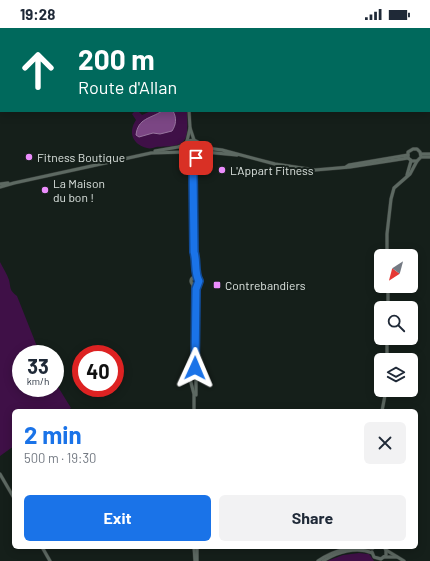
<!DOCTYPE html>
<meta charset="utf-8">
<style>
body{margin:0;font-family:Barlow,sans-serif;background:#f2f2f3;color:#1f2937;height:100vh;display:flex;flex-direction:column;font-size:15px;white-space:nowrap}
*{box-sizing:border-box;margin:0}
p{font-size:13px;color:#747a83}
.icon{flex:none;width:22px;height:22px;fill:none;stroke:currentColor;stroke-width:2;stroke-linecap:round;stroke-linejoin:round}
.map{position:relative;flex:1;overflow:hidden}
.side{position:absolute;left:12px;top:381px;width:406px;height:140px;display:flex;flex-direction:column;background:#fff;border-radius:6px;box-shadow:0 2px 10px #0003}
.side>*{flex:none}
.top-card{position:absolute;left:0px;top:0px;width:430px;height:84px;box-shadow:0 2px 10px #0003;background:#00695c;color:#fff;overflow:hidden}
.needle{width:26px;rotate:216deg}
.buttons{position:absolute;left:374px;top:221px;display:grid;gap:8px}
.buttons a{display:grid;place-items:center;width:44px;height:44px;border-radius:6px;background:#fff;box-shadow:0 2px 10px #0003;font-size:20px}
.speed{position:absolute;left:12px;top:317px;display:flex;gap:8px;font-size:20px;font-weight:700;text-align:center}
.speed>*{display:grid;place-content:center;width:52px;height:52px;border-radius:50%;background:#fff;box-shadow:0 2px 10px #0003;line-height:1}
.speed small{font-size:10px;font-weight:400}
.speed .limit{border:6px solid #d22;background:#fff;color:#111}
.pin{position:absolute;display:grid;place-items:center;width:34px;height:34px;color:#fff;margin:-17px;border-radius:8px;box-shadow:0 2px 6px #0006}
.me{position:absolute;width:44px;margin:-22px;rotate:1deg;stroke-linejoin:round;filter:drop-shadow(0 0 3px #0008)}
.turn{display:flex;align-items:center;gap:14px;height:84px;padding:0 12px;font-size:18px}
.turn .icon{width:52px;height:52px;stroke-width:2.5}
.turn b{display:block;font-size:28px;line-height:34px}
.round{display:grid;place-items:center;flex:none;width:42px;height:42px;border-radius:6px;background:#f2f2f3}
.head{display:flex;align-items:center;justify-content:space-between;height:68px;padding:0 12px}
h1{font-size:24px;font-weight:700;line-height:30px;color:#1a73e8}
.cta{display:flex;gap:8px;margin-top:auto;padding:8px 12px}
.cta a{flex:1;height:46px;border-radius:6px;background:#1a73e8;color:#fff;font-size:16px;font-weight:700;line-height:46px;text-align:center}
.cta a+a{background:#f2f2f3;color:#1f2937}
.status{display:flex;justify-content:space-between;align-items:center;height:28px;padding:0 20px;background:#fff;direction:ltr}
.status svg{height:11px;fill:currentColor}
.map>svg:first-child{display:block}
.green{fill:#3f1047}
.water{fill:#7b4684;stroke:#98759f}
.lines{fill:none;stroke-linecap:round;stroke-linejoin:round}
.secondary-casing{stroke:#323935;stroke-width:4}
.secondary{stroke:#5d6962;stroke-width:3}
.route-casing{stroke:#114b97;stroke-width:10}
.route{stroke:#1a73e8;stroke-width:7}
.poi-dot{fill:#eb8dfc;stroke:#151f1a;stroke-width:1.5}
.labels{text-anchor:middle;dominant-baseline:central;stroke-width:4;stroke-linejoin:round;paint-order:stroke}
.poi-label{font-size:12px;fill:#dbe2de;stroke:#151f1a;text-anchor:start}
</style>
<div class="status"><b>19:28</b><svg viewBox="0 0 49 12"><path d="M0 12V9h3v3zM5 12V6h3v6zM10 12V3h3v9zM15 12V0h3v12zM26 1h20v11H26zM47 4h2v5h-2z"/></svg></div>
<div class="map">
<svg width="430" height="533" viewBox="0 0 430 533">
<rect width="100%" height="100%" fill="#151f1a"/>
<g class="green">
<path d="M 135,83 L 138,83 L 142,87 L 151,83 L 187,83 C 187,89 189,106 185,111 C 180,120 165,118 156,119 C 153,120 150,121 147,120 C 132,116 128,104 136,92 L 132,86 Z"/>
<path d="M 0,234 C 3,240 7,246 9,252 C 11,260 9,262 17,268 L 40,326 L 21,326 L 21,360 L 55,360 L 55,354 L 71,380 L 67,383 L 14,383 L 14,418 L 0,428 Z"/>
<polygon points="359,525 369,526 374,533 327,533 343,527"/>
</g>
<path class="water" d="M 162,83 L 173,83 C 177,90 176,97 172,103 L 160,106 L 153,105 L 139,109 L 136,107 C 138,90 150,91 162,83 Z"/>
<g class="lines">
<defs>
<g id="secondary">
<polyline points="194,0 195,1"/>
<polyline points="208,1 208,0"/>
<polyline points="190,100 194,112"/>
<polyline points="187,113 190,100 189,83"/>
<polyline points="155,123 178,119 184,117"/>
<polyline points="421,126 430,126"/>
<polyline points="237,127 205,124 191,129 185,126 183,119 187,113 194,112 198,114 200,117 206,120 222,122 275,136 315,142 350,139 408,130"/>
<polyline points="196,128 193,141 194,224 197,250"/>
<polyline points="189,129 193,140"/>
<polyline points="421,129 420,124 417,121 413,121 408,124 408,130 412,133 417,133 421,129 430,129"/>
<polyline points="346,139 349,137 408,127"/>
<polyline points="407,147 411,133"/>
<polyline points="0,156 8,155"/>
<polyline points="0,159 14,155 151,125 184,124"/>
<polyline points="387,228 387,206 391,171 394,160 410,146 417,133"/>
<circle cx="195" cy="253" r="4"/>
<polyline points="193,257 194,327 190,351 194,366 194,383"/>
<polyline points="388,258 388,280"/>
<polyline points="196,263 197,257"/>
<polyline points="196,327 196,367"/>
<polyline points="387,332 387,310"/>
<polyline points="382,383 386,362"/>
<polyline points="0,446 14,470"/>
<polyline points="42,519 50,533"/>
<polyline points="194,519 195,533"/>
<polyline points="197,519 197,533"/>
<polyline points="386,522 404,533"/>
<polyline points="372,524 374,529 381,531 386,527 386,522 384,519"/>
<polyline points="384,529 397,529"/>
<path d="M 318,533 C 336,521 352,518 373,520"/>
<path d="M 323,533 C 337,524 357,518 372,525"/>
</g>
</defs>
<use href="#secondary" class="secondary-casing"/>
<use href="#secondary" class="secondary"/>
</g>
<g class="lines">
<defs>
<path id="route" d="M 195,340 L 196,261 L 199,253 C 194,245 197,233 194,224 L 193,141 L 196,130"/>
</defs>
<use href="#route" class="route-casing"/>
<use href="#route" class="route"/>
</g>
<g class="poi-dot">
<circle cx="29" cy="129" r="4"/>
<circle cx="222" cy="142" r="4"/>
<circle cx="45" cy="162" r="4"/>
<rect x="213" y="253" width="8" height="8" rx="2"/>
</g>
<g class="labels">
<g class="poi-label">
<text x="37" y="129">Fitness Boutique</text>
<text x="230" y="142">L'Appart Fitness</text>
<text x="53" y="155">La Maison<tspan x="53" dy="14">du bon !</tspan></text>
<text x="225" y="257">Contrebandiers</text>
</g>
</g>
</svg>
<div class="buttons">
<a><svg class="needle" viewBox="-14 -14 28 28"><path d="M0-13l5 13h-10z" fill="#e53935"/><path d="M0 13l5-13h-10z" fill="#747a83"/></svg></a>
<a><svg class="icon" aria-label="search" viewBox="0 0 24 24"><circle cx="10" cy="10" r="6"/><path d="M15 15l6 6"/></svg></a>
<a><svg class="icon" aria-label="layers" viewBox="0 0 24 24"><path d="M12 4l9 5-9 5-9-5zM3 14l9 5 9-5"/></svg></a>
</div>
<div class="speed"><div>33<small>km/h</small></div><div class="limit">40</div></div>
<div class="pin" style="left:196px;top:130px;background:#d93025"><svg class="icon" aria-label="arrive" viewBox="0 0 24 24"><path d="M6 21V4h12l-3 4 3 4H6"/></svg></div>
<svg class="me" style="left:195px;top:340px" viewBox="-20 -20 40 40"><path d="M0-17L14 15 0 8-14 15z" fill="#1a73e8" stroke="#fff" stroke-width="4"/></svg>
<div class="top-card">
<div class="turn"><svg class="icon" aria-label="ahead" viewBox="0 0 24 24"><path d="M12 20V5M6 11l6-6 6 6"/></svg><div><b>200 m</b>Route d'Allan</div></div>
</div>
<section class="side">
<div class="head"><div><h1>2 min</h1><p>500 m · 19:30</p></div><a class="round"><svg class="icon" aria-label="close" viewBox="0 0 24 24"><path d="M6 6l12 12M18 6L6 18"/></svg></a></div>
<div class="cta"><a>Exit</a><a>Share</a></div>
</section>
</div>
